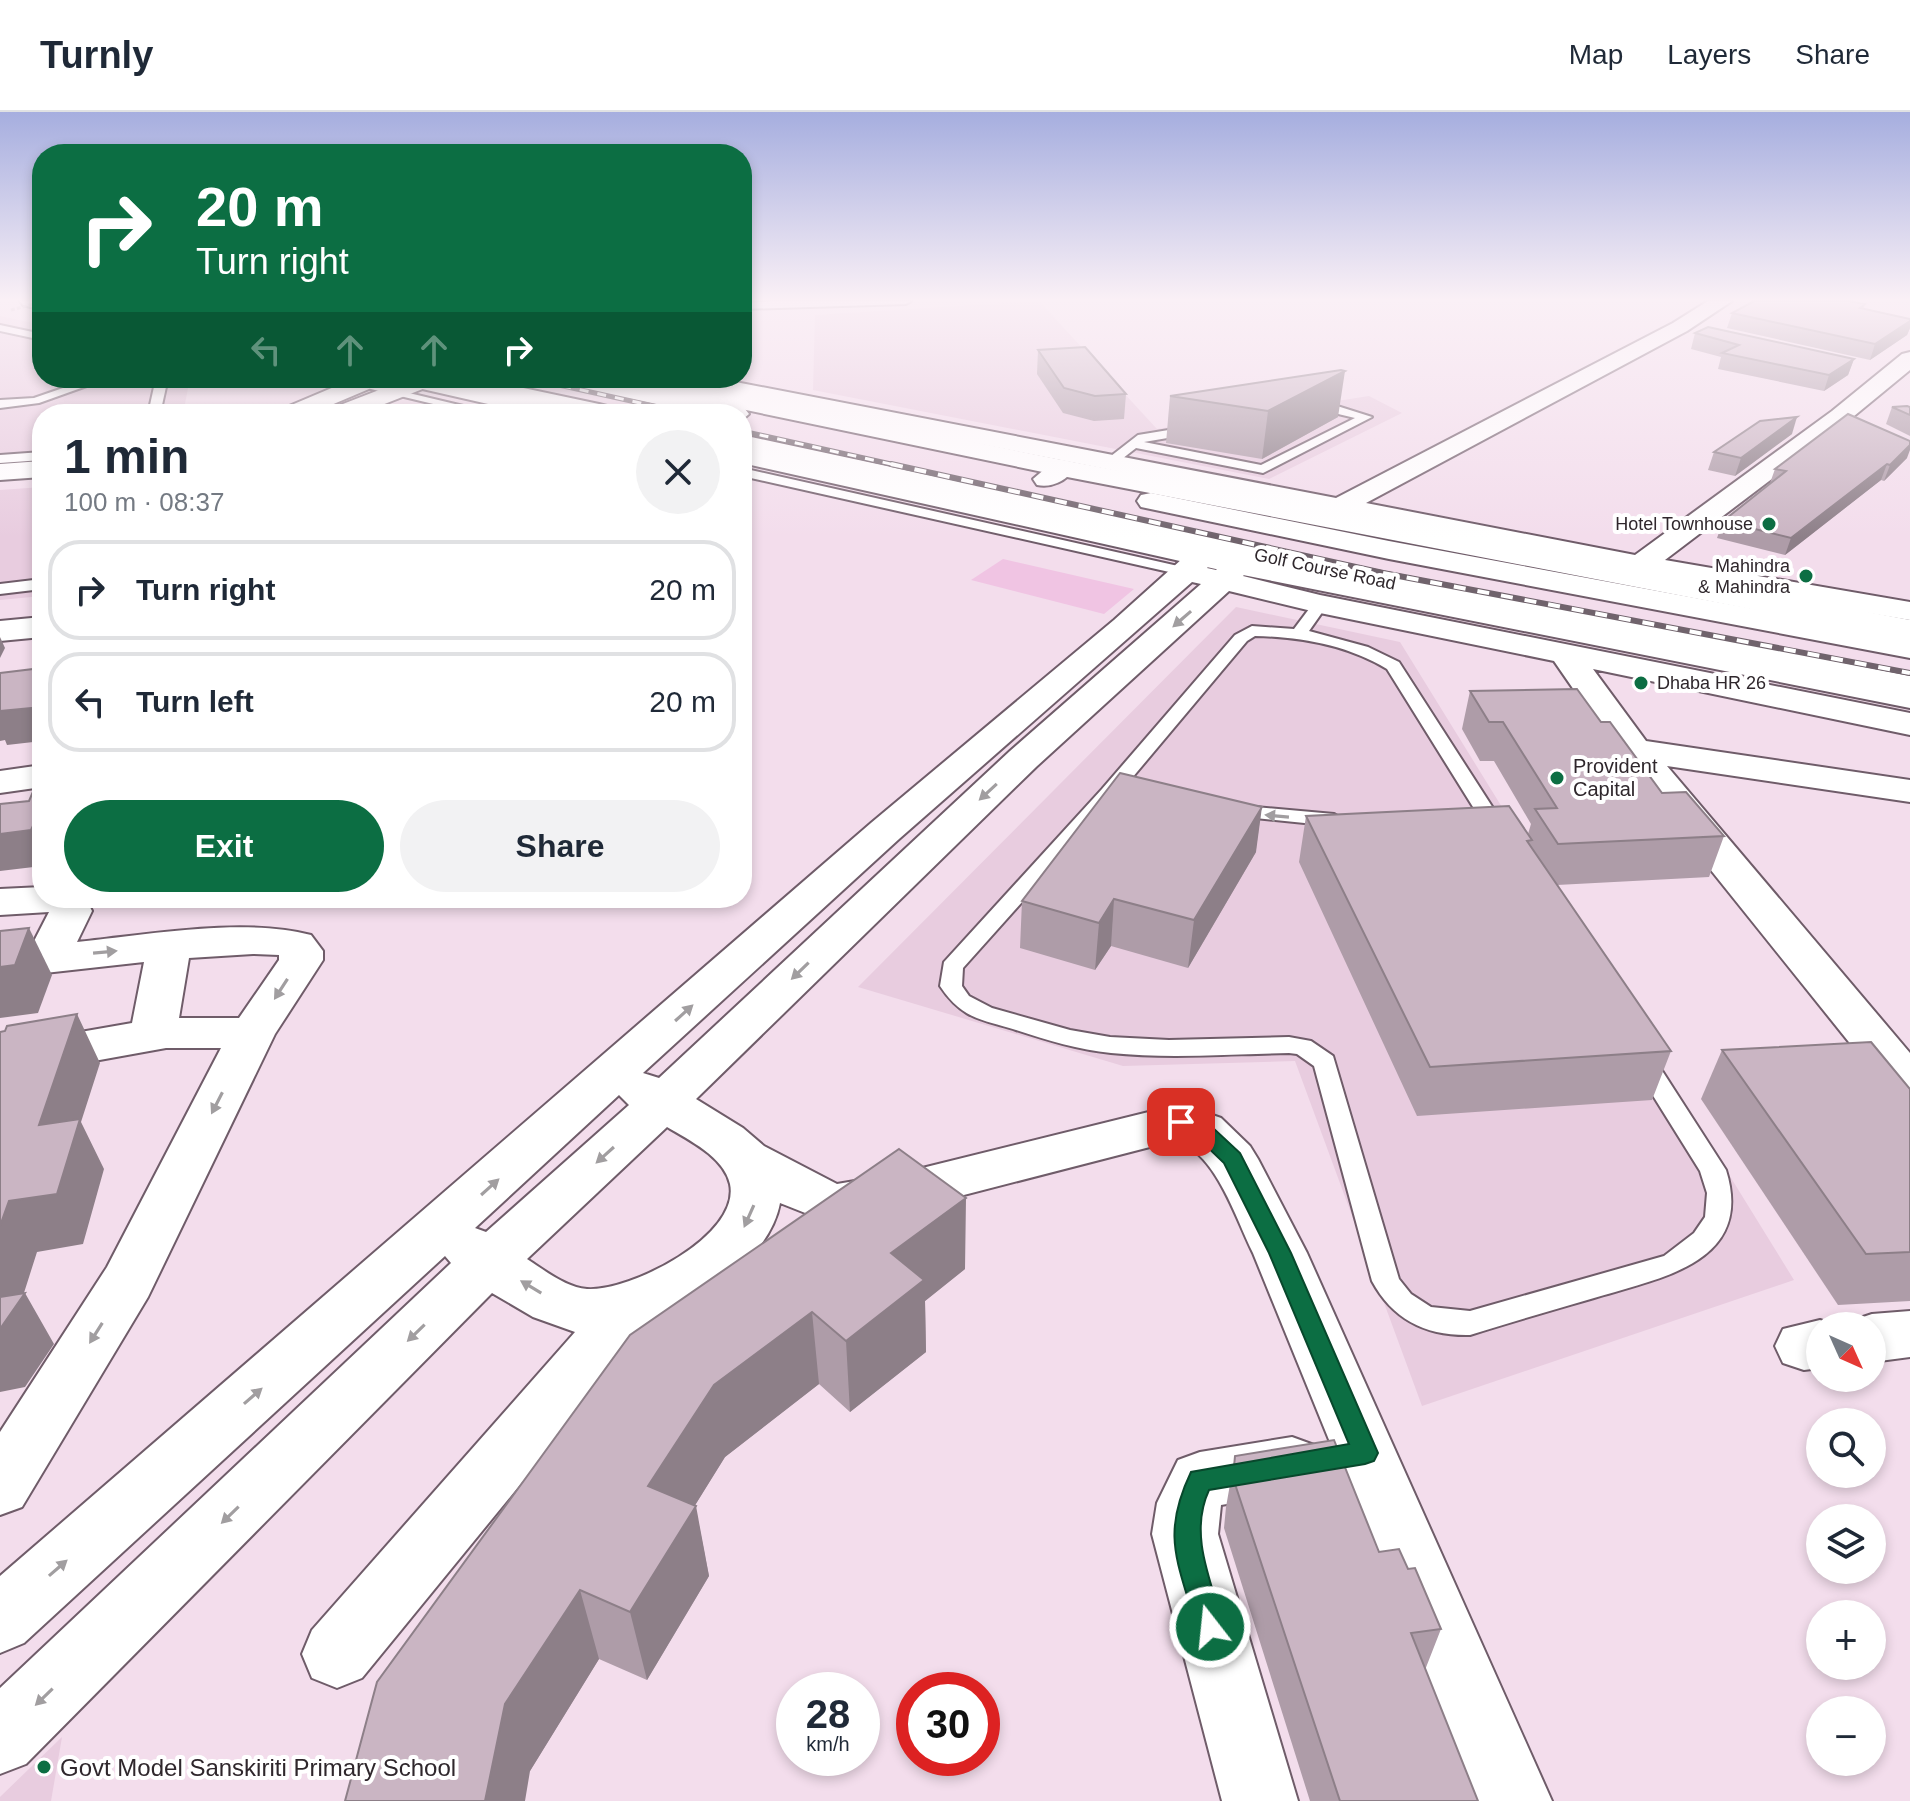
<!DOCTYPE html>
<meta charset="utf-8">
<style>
body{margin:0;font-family:Arial,sans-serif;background:#f2f2f3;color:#1f2937;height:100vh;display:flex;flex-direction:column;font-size:30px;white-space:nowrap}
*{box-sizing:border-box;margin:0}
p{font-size:26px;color:#747a83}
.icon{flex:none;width:44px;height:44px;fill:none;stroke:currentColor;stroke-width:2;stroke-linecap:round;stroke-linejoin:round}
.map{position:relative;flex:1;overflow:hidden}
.sheet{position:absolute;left:32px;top:292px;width:720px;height:504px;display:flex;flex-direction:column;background:#fff;border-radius:32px;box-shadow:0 4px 12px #0003}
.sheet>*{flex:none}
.guide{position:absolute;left:32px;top:32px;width:720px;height:244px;border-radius:32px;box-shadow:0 4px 12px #0003;background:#0c6e43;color:#fff;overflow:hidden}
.needle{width:52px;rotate:135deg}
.buttons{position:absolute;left:1806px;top:1200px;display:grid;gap:16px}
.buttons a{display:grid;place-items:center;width:80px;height:80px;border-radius:50%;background:#fff;box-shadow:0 4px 12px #0003;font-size:40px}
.speed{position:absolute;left:776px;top:1560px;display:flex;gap:16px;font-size:40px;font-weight:700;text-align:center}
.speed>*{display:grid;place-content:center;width:104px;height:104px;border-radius:50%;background:#fff;box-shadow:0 4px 12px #0003;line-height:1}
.speed small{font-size:20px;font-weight:400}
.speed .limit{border:12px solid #d22;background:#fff;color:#111}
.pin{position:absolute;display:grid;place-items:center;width:68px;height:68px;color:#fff;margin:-34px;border-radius:16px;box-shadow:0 4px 12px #0006}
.me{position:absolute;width:88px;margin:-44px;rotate:344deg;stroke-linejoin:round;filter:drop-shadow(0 0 6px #0008)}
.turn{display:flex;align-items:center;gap:28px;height:168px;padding:0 32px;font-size:36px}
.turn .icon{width:104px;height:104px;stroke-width:2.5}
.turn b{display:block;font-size:56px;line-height:68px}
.lanes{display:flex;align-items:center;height:76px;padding:0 32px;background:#0003;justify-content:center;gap:40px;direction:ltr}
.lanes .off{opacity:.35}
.round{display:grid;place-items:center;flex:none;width:84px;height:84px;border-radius:42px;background:#f2f2f3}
.head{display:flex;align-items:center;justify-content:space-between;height:136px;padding:0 32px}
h1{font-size:48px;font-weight:600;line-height:60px}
.cta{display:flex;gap:16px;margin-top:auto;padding:16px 32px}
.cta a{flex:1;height:92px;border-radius:48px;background:#0c6e43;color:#fff;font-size:32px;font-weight:600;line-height:92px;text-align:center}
.cta a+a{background:#f2f2f3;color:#1f2937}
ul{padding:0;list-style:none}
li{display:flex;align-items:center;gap:24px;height:100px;margin:0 16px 12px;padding:0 16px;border:4px solid #e0e1e3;border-radius:32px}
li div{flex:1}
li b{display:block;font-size:30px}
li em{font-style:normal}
header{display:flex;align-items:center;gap:48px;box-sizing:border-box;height:112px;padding:0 40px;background:#fff;border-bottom:2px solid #e0e1e3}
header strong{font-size:38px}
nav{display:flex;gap:44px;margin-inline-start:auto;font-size:28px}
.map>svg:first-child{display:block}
.built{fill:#e8ccdf}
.green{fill:#f0c4e3}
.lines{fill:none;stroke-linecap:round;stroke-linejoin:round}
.service-casing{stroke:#6f5c69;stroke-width:4}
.minor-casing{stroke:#6f5c69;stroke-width:4}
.tertiary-casing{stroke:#6f5c69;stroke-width:4}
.secondary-casing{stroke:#6f5c69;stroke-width:4}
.service{fill:#fff;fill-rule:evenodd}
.minor{fill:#fff;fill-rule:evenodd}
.tertiary{fill:#fff;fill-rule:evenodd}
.secondary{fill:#fff;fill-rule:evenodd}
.rail-far1-casing{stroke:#70636c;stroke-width:5}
.rail-casing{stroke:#70636c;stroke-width:6}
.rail-far1{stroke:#fff;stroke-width:3;stroke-dasharray:9;stroke-linecap:butt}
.rail{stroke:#fff;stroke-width:4;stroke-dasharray:12;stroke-linecap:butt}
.path-bridge{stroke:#a3939e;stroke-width:3;stroke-dasharray:4 2;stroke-linecap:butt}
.wall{fill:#ae9ca8}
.shaded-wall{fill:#8d7f88}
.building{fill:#cab5c3;stroke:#8d7f88;stroke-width:2}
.oneway{fill:#a19ea0}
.route{fill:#0c6e43;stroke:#08482c;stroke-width:2}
.poi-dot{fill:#0c6e43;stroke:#fff;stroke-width:3}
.labels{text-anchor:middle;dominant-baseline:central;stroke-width:8;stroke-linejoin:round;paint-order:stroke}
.far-poi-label{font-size:18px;fill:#2f272c;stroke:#fff;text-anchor:end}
.far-street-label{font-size:18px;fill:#2f272c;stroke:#fff}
.poi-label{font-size:20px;fill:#2f272c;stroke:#fff;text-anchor:start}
.near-poi-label{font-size:24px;fill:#2f272c;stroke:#fff;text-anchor:start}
</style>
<header>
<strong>Turnly</strong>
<nav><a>Map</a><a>Layers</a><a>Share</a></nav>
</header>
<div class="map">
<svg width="1910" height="1689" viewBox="0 0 1910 1689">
<rect width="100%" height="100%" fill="#f3ddec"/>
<g class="built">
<polygon points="1039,189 1157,317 1369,284 1402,301 1269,367 813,278 815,203"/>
<polygon points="0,204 42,213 42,266 190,266 183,302 42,302 42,342 0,346"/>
<polygon points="42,375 42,484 0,488 0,378"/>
<polygon points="1236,495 1400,530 1794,1168 1422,1294 1295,949 1123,954 858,875"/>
<polygon points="62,1625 51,1689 0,1689 0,1685"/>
</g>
<polygon class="green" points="1003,447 1134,477 1104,502 971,468"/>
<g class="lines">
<defs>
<g id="service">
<polygon points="775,189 911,189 906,192 742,197 742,191"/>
<polygon points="0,213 42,222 42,228 0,219"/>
<polygon points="92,266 109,266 39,291 0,296 0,288 34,286"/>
<polygon points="156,266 168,266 160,302 148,302"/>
<polygon points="325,266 346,266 497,302 475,302"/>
<polygon points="1334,293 1372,305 1263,361 1136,336 1113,354 1102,351 1138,323 1193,314 1197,315 1197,321 1144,330 1261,353 1355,306 1334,301 1310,304 1304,300"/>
<polygon points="42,340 42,348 0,351 0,343"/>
<polygon points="742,356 1187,456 1194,460 1187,464 742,364"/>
<polygon points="42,467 42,477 0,482 0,472"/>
<path d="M 1320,487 L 1328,492 L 1309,519 L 1368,535 L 1399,550 L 1726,1058 C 1755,1151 1660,1166 1594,1186 C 1553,1198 1511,1210 1470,1223 C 1426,1224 1393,1208 1372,1169 L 1314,954 L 1297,942 L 1289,941 C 1230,942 1170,947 1111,941 C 1079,938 1047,928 1016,918 C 980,907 962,907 940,874 L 944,850 L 1102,677 L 1235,523 L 1252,514 L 1294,517 L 1315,489 ZM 1255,524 C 1301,525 1347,533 1387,557 L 1700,1059 L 1707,1081 L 1705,1105 L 1694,1121 L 1664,1144 L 1470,1199 L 1431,1195 L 1411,1182 L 1399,1167 L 1333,944 L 1311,929 L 1289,925 L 1169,928 L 1110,925 L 1070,918 L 992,896 L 969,884 L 962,874 L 963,856 L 1116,685 L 1247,529 Z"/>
<polygon points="1233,693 1334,702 1344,708 1334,714 1226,703 1223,699 1226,695"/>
</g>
<g id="minor">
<polygon points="1708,189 1732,189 1687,219 1366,391 1635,443 1832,299 1902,242 1910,240 1910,258 1848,309 1665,448 1910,490 1910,508 1640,462 1344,404 1326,410 1316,408 1312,402 1315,398 680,273 672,271 669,266 715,266 1336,386 1673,211"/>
<polygon points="410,266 441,266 438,271 359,302 326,302 330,297"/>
<polygon points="353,267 364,266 372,272 369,277 310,302 278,302 282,297"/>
<polygon points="42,349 42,365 0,368 0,352"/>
<path d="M 1202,435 L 1212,438 L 1217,444 L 1207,456 L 1216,458 C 1227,447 1233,443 1248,447 L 1253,453 L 1243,464 L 1320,483 L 1910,601 L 1910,623 L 1593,557 L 1646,629 L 1910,668 L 1910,690 L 1667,654 L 1910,941 L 1910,990 L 1893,985 L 1621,646 L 1554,549 L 1320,501 L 1229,479 L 1036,655 L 696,987 L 743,1016 L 764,1034 L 837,1072 L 902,1061 L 1181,992 L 1221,1006 L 1250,1034 L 1258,1047 L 1307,1141 L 1552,1689 L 1476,1689 L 1253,1141 C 1235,1105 1218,1045 1177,1028 L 902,1099 L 833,1112 L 780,1091 C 770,1145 702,1193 653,1210 L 362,1566 L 337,1576 L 312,1566 L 302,1542 L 312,1518 L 575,1220 L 533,1205 L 492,1181 L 26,1652 L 0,1662 L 0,1576 L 451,1151 L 445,1144 L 24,1531 L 0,1541 L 0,1464 L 871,711 L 1114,508 L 1192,438 ZM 1192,470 L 1201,472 L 1010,639 L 659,966 L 643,961 L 899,727 ZM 619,983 L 629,993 L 486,1120 L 475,1116 ZM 667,1015 C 689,1028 724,1045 730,1072 C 741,1124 629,1180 587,1177 C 567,1176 544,1158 527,1147 Z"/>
<polygon points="42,505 42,525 0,529 0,509"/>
<polygon points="42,653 42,675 0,681 0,659"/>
<path d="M 42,775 L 42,786 L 86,787 L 92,799 L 77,830 C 147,823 243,805 311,823 L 323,839 L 323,848 L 275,922 L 148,1185 L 22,1395 L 0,1403 L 0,1320 L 107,1155 L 221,936 L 166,936 L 0,966 L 0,934 L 132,911 L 144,850 L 0,866 L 0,838 L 31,835 L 49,800 L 0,803 L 0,777 ZM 253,842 L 279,843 L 279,848 L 239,906 L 179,906 L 189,846 Z"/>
<polygon points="1910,1199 1910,1245 1872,1250 1872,1214 1849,1214 1851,1209 1872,1202"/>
<polygon points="1820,1208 1837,1214 1820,1214 1820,1256 1804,1258 1783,1251 1775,1234 1783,1217"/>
<polygon points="1292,1325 1314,1333 1323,1353 1314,1373 1292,1381 1221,1393 1218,1422 1298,1689 1222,1689 1152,1422 1157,1391 1178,1348 1200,1340"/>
</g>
<g id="tertiary">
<polygon points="20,189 42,189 42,198 23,193"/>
<polygon points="393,266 434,266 571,297 575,302 532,302 396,271"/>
<polygon points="615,266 659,266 1062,348 1910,508 1910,528 1062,364 626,273 618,271"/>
<polygon points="742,335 1238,444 1910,576 1910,596 1238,462 742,351"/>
</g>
<g id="secondary">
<polygon points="433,266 476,266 599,292 607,294 611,299 609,302 580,302 444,273 436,271"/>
<polygon points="554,266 598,266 737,295 745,297 749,302 742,308 742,302 703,302 565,273 557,271"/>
<polygon points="742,323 1366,457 1910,564 1910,584 1366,475 742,337"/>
<path d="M 1062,348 L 1071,350 L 1075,356 C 1066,369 1052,376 1037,373 L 1033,367 L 1053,350 Z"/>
<polygon points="1151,381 1389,429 1910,526 1910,546 1389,447 1141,395 1137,389 1141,383"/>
</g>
</defs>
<use href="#service" class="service-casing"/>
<use href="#minor" class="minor-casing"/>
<use href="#tertiary" class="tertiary-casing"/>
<use href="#secondary" class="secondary-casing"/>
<use href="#service" class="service"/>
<use href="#minor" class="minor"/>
<use href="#tertiary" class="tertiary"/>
<use href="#secondary" class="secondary"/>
<defs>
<g id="rail-far1">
<polyline points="504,266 535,273"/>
<polyline points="527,266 690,302"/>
<polyline points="742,319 900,354"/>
</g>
<polyline id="rail" points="891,352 1383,461 1910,561"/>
</defs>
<use href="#rail-far1" class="rail-far1-casing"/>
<use href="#rail" class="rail-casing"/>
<use href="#rail-far1" class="rail-far1"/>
<use href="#rail" class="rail"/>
<polyline class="path-bridge" points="11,198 42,190"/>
</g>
<g class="wall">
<polygon points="1865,192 1864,196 1910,207 1910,216 1907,223 1870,248 1727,216 1732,201"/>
<polygon points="1695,221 1854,247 1848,263 1824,279 1718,257 1721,245 1691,237"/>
<polygon points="1038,238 1126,282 1124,307 1094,309 1063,301 1037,262"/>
<polygon points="1170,284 1338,305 1262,347 1166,331"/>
<polygon points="1892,295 1910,295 1910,324 1886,312"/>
<polygon points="1792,322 1735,364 1708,358 1714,340"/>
<polygon points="1907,346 1884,369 1881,368 1785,443 1717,426 1723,409 1770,371 1775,357"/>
<polygon points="1470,579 1601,610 1662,681 1724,724 1709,765 1557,773 1671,939 1652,988 1417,1004 1299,750 1306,704 1528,722 1531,712 1494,649 1480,649 1462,617"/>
<polygon points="1256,740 1188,856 1111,834 1095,858 1020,836 1022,789"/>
<polygon points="1722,938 1910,977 1910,1189 1838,1193 1701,987"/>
<polygon points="965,1157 925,1189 926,1240 850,1300 819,1272 725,1345 695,1393 709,1464 647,1568 599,1547 530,1659 345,1689 630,1223"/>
<polygon points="1235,1344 1379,1440 1408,1457 1441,1517 1425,1558 1478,1689 1310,1689 1224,1416 1226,1395"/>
</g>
<g class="shaded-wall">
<polygon points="1910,209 1910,216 1907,223 1870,248 1875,232"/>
<polygon points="1854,247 1848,263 1824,279 1829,263"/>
<polygon points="1345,259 1338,305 1262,347 1268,299"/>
<polygon points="1797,305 1792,322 1735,364 1741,346"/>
<polygon points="1910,333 1910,338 1907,346 1884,369 1890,353"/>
<polygon points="1887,352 1881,368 1785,443 1791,426"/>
<polygon points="0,525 5,536 0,546"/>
<polygon points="42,595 42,629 7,633 5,628 0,629 0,599"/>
<polygon points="1262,695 1256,740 1188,856 1194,808"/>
<polygon points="41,697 42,697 42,754 0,759 0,722"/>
<polygon points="1114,787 1111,834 1095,858 1099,811"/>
<polygon points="29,816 52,863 38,901 0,906 0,855"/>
<polygon points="77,902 100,951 81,1010 104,1057 83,1132 37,1140 23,1184 25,1181 54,1232 25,1275 0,1280 0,1114 9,1089 39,1013"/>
<polygon points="966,1086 965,1157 925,1189 926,1240 850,1300 846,1229 891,1141"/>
<polygon points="812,1200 819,1272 725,1345 663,1445 648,1374 714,1273"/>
<polygon points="696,1394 709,1464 647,1568 630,1500"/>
<polygon points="580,1478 599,1547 530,1659 525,1689 485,1689 505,1592"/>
</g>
<g class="building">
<polygon points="1754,189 1848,189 1865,192 1860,196 1910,207 1910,209 1875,232 1732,201"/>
<polygon points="1708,215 1854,247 1829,263 1722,241 1739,233 1695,221"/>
<polygon points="1085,235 1126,282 1095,284 1064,276 1038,238"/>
<polygon points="1341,258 1345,259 1268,299 1170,284"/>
<polygon points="1907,294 1910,295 1910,303 1892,295"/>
<polygon points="1848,302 1910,329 1910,333 1890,353 1887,352 1791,426 1723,409 1786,359 1775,357"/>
<polygon points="1797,305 1741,346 1714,340 1760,309"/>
<polygon points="42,556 42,595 0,599 0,561"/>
<polygon points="1577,577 1601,610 1610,610 1662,681 1686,680 1724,724 1558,732 1535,697 1557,696 1503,610 1489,610 1470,579"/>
<polygon points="42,659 42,697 41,697 31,718 0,722 0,692 29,689"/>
<polygon points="1120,661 1262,695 1194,808 1114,787 1099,811 1022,789"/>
<polygon points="1509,694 1532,728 1527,729 1671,939 1430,955 1306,704"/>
<polygon points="29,816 15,853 0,855 0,819"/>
<polygon points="77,902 39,1013 80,1007 57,1082 9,1089 0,1114 0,920 5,919 7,914"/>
<polygon points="1871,930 1910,977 1910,1140 1866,1142 1722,938"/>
<polygon points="899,1037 966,1086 891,1141 924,1168 846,1229 812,1200 714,1273 648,1374 696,1394 630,1500 580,1478 505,1592 485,1689 345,1689 377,1570 630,1223"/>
<polygon points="25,1181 0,1217 0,1185"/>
<polygon points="1334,1328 1379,1440 1399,1437 1408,1457 1415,1456 1441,1517 1411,1521 1478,1689 1340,1689 1233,1366 1235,1344"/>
</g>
<defs><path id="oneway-solid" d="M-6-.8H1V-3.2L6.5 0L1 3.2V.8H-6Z" transform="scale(2)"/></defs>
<g class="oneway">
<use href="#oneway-solid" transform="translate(1182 507) rotate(139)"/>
<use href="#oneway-solid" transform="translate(988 680) rotate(137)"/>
<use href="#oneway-solid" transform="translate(1277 704) rotate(-175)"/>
<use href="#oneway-solid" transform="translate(105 840) rotate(-5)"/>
<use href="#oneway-solid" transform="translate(800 859) rotate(136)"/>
<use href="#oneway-solid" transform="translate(281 877) rotate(123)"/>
<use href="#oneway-solid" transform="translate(684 901) rotate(-42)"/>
<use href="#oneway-solid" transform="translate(217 991) rotate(117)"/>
<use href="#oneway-solid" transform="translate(605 1043) rotate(138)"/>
<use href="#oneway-solid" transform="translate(490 1075) rotate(-42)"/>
<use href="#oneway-solid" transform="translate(749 1104) rotate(114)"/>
<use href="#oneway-solid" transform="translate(531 1175) rotate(-149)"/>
<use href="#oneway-solid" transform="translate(96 1221) rotate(122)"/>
<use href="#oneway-solid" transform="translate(416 1221) rotate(136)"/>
<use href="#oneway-solid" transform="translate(253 1284) rotate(-41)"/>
<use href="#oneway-solid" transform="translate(230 1403) rotate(136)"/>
<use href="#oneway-solid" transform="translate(58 1456) rotate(-41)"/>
<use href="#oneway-solid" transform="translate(44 1585) rotate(136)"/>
</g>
<linearGradient id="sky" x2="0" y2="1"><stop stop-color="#a6aedf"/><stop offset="0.44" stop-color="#faf0f6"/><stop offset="1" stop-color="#faf0f6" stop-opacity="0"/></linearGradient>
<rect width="1910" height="426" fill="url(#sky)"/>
<path class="route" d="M 1181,1003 L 1211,1014 L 1240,1041 L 1291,1141 L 1378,1341 L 1374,1349 L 1365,1352 L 1209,1378 C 1188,1423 1212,1471 1224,1515 L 1220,1525 L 1210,1529 L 1200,1525 L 1196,1515 C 1179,1450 1160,1425 1191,1360 L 1349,1332 L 1269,1141 L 1224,1051 L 1196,1024 L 1174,1016 L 1171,1010 L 1174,1005 Z"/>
<g class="poi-dot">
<circle cx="1769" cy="412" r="8"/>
<circle cx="1806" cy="464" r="8"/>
<circle cx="1641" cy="571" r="8"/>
<circle cx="1557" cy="666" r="8"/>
<circle cx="44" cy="1655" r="8"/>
</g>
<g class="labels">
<g class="far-poi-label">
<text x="1753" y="412">Hotel Townhouse</text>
<text x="1790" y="454">Mahindra<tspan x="1790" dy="21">&amp; Mahindra</tspan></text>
<text x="1657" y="571" text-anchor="start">Dhaba HR 26</text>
</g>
<g class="far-street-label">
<text transform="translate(1325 457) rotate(12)">Golf Course Road</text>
</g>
<g class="poi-label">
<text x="1573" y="654">Provident<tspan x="1573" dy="23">Capital</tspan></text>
</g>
<g class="near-poi-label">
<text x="60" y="1655">Govt Model Sanskiriti Primary School</text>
</g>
</g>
</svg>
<div class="buttons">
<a><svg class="needle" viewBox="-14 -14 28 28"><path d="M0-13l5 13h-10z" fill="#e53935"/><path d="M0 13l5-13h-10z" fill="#747a83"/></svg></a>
<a><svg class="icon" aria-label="search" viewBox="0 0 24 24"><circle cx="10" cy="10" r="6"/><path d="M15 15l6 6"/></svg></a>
<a><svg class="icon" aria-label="layers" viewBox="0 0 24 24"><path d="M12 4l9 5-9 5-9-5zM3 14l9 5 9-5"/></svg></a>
<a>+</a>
<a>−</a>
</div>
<div class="speed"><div>28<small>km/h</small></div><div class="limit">30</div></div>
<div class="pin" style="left:1181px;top:1010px;background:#d93025"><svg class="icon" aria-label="arrive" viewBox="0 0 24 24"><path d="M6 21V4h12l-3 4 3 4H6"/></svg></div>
<svg class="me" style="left:1210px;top:1515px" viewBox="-20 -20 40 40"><circle r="17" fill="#0c6e43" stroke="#fff" stroke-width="3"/><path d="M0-11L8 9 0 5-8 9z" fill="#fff"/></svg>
<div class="guide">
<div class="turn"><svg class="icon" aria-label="right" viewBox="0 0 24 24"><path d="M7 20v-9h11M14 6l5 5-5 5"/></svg><div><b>20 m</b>Turn right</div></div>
<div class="lanes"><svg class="icon off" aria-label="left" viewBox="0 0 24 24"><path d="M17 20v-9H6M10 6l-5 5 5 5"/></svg><svg class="icon off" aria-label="ahead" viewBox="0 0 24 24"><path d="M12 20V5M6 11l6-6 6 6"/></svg><svg class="icon off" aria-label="ahead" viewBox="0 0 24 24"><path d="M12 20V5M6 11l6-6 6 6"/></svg><svg class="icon" aria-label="right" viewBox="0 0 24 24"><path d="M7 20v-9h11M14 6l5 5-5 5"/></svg></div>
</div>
<section class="sheet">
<div class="head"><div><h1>1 min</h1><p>100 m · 08:37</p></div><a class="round"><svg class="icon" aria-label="close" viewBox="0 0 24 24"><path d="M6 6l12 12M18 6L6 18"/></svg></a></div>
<ul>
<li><svg class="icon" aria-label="right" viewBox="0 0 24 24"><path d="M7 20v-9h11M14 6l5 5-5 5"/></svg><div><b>Turn right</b></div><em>20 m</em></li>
<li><svg class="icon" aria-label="left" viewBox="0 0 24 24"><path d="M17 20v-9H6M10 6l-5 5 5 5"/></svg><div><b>Turn left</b></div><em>20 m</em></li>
</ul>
<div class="cta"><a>Exit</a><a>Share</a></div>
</section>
</div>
